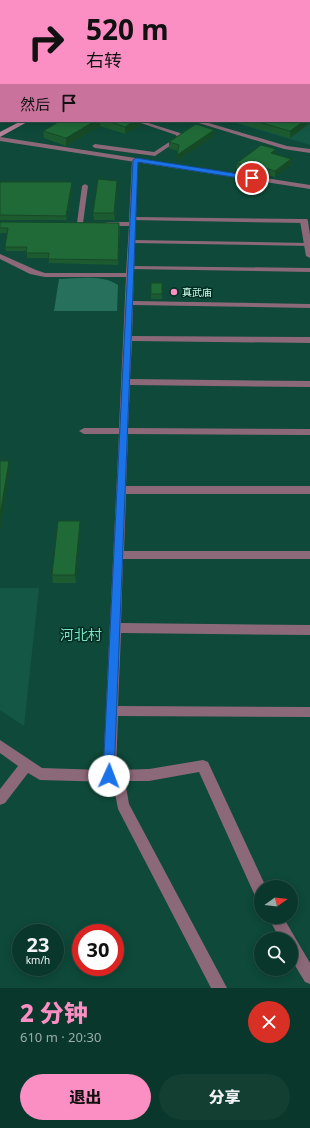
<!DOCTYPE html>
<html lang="zh">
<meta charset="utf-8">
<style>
body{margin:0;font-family:"Noto Sans","Noto Sans SC",sans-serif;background:#133f33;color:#f1f3f6;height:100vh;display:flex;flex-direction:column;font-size:15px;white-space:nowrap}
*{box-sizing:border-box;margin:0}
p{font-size:13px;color:#99aca9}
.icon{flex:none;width:22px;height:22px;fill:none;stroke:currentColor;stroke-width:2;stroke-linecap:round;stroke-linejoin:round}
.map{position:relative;height:988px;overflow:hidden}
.panel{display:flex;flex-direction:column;background:#0a372b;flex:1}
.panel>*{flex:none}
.banner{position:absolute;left:0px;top:0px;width:310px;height:122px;box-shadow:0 2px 10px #0003,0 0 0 1px #2a5147;background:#fb8fc3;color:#111;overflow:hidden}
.needle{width:26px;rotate:76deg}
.tools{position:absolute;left:254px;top:880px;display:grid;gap:8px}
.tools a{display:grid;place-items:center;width:44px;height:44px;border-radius:50%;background:#0a372b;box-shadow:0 2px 10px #0003,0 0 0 1px #2a5147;font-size:20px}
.speed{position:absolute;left:12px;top:924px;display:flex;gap:8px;font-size:20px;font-weight:700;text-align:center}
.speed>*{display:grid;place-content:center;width:52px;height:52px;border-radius:50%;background:#0a372b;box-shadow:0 2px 10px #0003,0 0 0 1px #2a5147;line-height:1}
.speed small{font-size:10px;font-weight:400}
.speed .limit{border:6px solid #d22;background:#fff;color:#111}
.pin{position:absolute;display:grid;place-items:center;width:34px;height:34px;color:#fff;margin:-17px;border:2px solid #fff;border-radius:50%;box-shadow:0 1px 4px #0007}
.me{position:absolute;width:44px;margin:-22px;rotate:2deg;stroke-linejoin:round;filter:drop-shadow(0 0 3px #0008)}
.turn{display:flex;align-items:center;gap:14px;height:84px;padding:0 20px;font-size:18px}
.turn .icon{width:52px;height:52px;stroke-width:2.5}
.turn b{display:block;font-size:28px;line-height:34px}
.then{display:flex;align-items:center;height:38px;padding:0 20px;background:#0003;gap:8px;font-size:15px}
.round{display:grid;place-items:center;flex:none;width:42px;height:42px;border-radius:21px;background:#133f33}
.summary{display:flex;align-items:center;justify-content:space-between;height:68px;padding:0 20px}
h1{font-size:24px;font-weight:800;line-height:30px;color:#fb8fc3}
.button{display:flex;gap:8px;margin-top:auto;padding:8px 20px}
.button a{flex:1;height:46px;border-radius:24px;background:#fb8fc3;color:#111;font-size:16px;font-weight:800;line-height:46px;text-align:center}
.button a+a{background:#133f33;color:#f1f3f6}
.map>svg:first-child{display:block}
.built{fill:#145745}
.green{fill:#27705b}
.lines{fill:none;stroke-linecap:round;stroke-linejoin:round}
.service{fill:#8c6978;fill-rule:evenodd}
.minor{fill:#8c6978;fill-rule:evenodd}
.tertiary{fill:#8c6978;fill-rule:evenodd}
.secondary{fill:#b68099;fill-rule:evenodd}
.wall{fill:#1c5b30}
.shaded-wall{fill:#164a27}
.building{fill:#206a38;stroke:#164a27}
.route{fill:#1a73e8;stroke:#114b97}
.poi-dot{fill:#fb8fc3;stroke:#002d21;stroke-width:1.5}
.labels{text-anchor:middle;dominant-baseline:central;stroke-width:3;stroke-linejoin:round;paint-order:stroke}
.far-poi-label{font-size:10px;fill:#cffeed;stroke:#002d21;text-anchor:start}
.quarter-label{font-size:14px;fill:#7de3c2;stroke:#002d21}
</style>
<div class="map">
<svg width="310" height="988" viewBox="0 0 310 988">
<rect width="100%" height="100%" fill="#0e4939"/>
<g class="built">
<polygon points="310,84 310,145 229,121 309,121"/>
<polygon points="0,588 39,588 24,726 0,710"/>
</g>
<path class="green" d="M 59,279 C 78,279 101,274 118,285 L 117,311 L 54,311 Z"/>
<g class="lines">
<g class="service">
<polygon points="135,121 142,121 180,133 183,137 155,156 95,148 92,146 95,144 154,152 177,137 176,135"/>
<polygon points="85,184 88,186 83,223 80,225 77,223 82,186"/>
<polygon points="133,217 304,219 307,221 304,223 131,220 130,219"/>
<polygon points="132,240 308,243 310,244 310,246 130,243 129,242"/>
<polygon points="131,266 310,268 310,272 129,269 129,267"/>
</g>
<g class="minor">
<polygon points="1,38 1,42 0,43 0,39"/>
<polygon points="192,121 202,121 287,146 310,149 310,153 284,149"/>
<polygon points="135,158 138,160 133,301 310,304 310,308 133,305 132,336 310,337 310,343 132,341 130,379 310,381 310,387 130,385 128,428 310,429 310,435 128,434 126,486 310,486 310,494 126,494 124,551 310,551 310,559 123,559 121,623 310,625 310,635 121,633 118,706 310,707 310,717 118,716 116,770 149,769 203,760 208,762 266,887 261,887 261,900 256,898 199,772 149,781 125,781 129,804 227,988 211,988 118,809 113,782 40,780 28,773 5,803 0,805 0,789 18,766 0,753 0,740 42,768 103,770 119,434 84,434 79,431 84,428 119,428 126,277 45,277 30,274 0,259 0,254 36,270 45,273 126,273 129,226 107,226 103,224 107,222 129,222 132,160"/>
<polygon points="301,219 307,219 308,221 310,235 310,258 306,256 300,221"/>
<polygon points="268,917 283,917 310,963 310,984 305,982 291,959 291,939 280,939"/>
</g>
<g class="tertiary">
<rect x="0" y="62" width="1" height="4"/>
<polygon points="0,137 310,185 310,189 0,141"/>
</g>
<g class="secondary">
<rect x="0" y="43" width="1" height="4"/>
<polygon points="21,121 29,121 0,137 0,132"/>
</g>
</g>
<g class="wall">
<polygon points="309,23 310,23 310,123 290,138 238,123 238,121 309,121"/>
<polygon points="60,121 141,121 141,125 125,134 100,126 66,146 44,138 43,131"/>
<polygon points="174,121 178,121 178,124"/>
<polygon points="214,130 214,136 177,161 177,155 178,151 169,148 169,142"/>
<polygon points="276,149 275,154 291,159 291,165 275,177 254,171 251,173 236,169 237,163"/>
<polygon points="0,182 72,182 72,186 67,220 0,220"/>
<polygon points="117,188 115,220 94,220 93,213"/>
<polygon points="0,222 120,227 118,265 49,263 49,258 27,258 27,251 6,251 5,247 8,233 0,233"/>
<rect x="151" y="283" width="11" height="16"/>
<polygon points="80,521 80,529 76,583 53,583 52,575"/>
</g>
<g class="shaded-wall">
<polygon points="62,0 70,0 68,1 60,1"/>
<polygon points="310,117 310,123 290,138 290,131 304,121 309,121 309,118"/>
<polygon points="95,121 100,121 100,126 66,146 66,138"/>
<polygon points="134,121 141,121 141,125 125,134 125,127"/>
<polygon points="214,130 214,136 177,161 177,155"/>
<polygon points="276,149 275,155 271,153"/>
<polygon points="291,159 291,165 275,177 275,171"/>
<polygon points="255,165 254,171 251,173 251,167"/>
<polygon points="117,181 117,188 115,220 114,213"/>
<polygon points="72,182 72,186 67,220 66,216"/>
<polygon points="9,461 10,469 0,531 0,515"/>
<polygon points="80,521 80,529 76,583 75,575"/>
</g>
<g class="building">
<polygon points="0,0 62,0 60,1 1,1 1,4 0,4"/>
<polygon points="0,8 1,8 1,21 0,22"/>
<rect x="309" y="23" width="1" height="25"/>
<rect x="309" y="52" width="1" height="26"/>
<polygon points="309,83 310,83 310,117 309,118"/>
<polygon points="60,121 95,121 66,138 43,131"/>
<polygon points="108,121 134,121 125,127"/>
<polygon points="255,121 304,121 290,131"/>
<polygon points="196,124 214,130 177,155 179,145 169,142"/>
<polygon points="261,145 276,149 271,153 291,159 275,171 255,165 251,167 237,163"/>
<polygon points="98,179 117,181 114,213 93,213"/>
<polygon points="0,182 72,182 66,216 0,215"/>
<polygon points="0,222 119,223 118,260 48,259 49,253 26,253 27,247 5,247 8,228 0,228"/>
<rect x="151" y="283" width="11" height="11"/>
<polygon points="0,461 9,461 0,515"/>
<polygon points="58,521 80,521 75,575 52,575"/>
</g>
<polygon class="route" points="136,158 252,176 255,178 252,180 138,162 114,776 113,780 109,782 104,780 103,776 133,160"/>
<circle class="poi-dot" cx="174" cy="292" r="4"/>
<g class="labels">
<g class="far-poi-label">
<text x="182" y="292">真武庙</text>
</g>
<g class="quarter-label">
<text x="81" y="634">河北村</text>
</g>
</g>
</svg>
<div class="tools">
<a><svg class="needle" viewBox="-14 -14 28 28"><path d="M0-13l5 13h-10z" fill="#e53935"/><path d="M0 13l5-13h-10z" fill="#99aca9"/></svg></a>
<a><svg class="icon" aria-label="search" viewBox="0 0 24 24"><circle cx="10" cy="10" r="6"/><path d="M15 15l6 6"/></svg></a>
</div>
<div class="speed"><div>23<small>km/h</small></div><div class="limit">30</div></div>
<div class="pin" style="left:252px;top:178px;background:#d93025"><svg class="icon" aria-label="arrive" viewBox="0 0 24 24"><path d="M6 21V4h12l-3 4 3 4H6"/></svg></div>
<svg class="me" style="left:109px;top:776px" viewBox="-20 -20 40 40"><circle r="19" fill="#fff"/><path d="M0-13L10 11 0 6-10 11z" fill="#1a73e8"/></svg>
<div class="banner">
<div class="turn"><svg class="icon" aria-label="right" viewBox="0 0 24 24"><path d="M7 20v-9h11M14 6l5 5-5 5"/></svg><div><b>520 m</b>右转</div></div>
<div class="then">然后<svg class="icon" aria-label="arrive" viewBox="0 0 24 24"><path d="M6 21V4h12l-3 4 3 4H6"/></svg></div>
</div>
</div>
<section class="panel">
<div class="summary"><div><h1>2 分钟</h1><p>610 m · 20:30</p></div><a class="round" style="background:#d93025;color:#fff"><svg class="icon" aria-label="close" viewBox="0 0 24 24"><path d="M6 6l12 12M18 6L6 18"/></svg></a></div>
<div class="button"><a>退出</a><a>分享</a></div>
</section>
